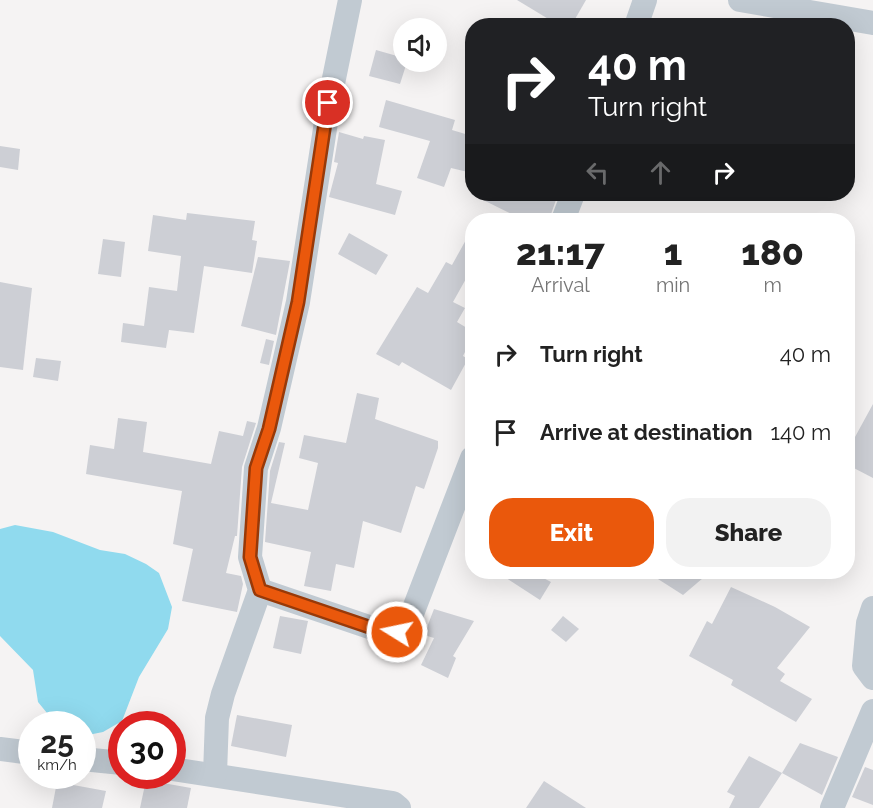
<!DOCTYPE html>
<style>
body{margin:0;font-family:Raleway,sans-serif;background:#f2f2f2;color:#222;height:100vh;display:flex;flex-direction:column;font-size:22px;white-space:nowrap}
*{box-sizing:border-box;margin:0}
p{font-size:20px;color:#767676}
.icon{flex:none;width:33px;height:33px;fill:none;stroke:currentColor;stroke-width:2;stroke-linecap:round;stroke-linejoin:round}
.map{position:relative;flex:1;overflow:hidden}
.panel{position:absolute;left:465px;top:213px;width:390px;height:366px;display:flex;flex-direction:column;background:#fff;border-radius:24px;box-shadow:0 6px 24px #0002}
.panel>*{flex:none}
.hud{position:absolute;left:465px;top:18px;width:390px;height:183px;border-radius:24px;box-shadow:0 6px 24px #0002;background:#202124;color:#fff;overflow:hidden}
.controls{position:absolute;left:393px;top:18px;display:grid;gap:12px}
.controls a{display:grid;place-items:center;width:54px;height:54px;border-radius:50%;background:#fff;box-shadow:0 6px 24px #0002;font-size:30px}
.speed{position:absolute;left:18px;top:711px;display:flex;gap:12px;font-size:30px;font-weight:700;text-align:center}
.speed>*{display:grid;place-content:center;width:78px;height:78px;border-radius:50%;background:#fff;box-shadow:0 6px 24px #0002;line-height:1}
.speed small{font-size:15px;font-weight:400}
.speed .limit{border:9px solid #d22;background:#fff;color:#111}
.pin{position:absolute;display:grid;place-items:center;width:51px;height:51px;color:#fff;margin:-26px;border:3px solid #fff;border-radius:50%;box-shadow:0 2px 6px #0007}
.me{position:absolute;width:66px;margin:-33px;rotate:280deg;stroke-linejoin:round;filter:drop-shadow(0 0 4px #0008)}
.turn{display:flex;align-items:center;gap:21px;height:126px;padding:0 24px;font-size:27px}
.turn .icon{width:78px;height:78px;stroke-width:2.5}
.turn b{display:block;font-size:42px;line-height:51px}
.lanes{display:flex;align-items:center;height:57px;padding:0 24px;background:#0003;justify-content:center;gap:30px;direction:ltr}
.lanes .off{opacity:.35}
.eta{display:flex;justify-content:space-evenly;align-items:center;height:102px;text-align:center}
.eta b{font-size:36px;font-weight:800;line-height:42px}
.button{display:flex;gap:12px;margin-top:auto;padding:12px 24px}
.button a{flex:1;height:69px;border-radius:24px;background:#ea580c;color:#fff;font-size:24px;font-weight:800;line-height:69px;text-align:center}
.button a+a{background:#f2f2f2;color:#222}
ul{padding:0;list-style:none}
li{display:flex;align-items:center;gap:18px;height:78px;padding:0 24px}
li div{flex:1}
li b{display:block;font-size:22px}
li em{font-style:normal}
.map>svg:first-child{display:block}
.water{fill:#90daee}
.building{fill:#cdcfd5}
.lines{fill:none;stroke-linecap:round;stroke-linejoin:round}
.minor{stroke:#c1cad2;stroke-width:24}
.route-casing{stroke:#983908;stroke-width:15}
.route{stroke:#ea580c;stroke-width:10}
</style>
<div class="map">
<svg width="873" height="808" viewBox="0 0 873 808">
<rect width="100%" height="100%" fill="#f5f3f3"/>
<polygon class="water" points="15,525 53,532 100,550 125,554 146,564 159,573 172,607 168,629 139,677 122,721 103,732 83,736 82,724 56,724 38,702 33,670 0,636 0,529"/>
<g class="building">
<polygon points="517,0 586,0 571,26 560,26"/>
<polygon points="376,50 404,58 404,62 407,62 400,84 369,76"/>
<polygon points="386,100 455,120 452,130 472,136 472,173 451,168 444,187 417,178 430,141 379,127"/>
<polygon points="339,132 363,139 364,136 385,140 376,184 402,191 395,215 329,197 338,163 334,162"/>
<polygon points="0,146 20,149 18,170 0,167"/>
<polygon points="471,194 558,194 549,220 524,220"/>
<polygon points="187,213 255,221 252,240 257,241 252,273 204,266 194,333 169,330 166,348 121,342 123,323 144,326 149,287 177,291 181,256 148,251 153,215 186,220"/>
<polygon points="472,229 472,268 453,302 465,308 457,322 472,331 472,338 463,356 468,359 451,390 402,362 399,366 376,354 417,287 428,293 446,262 452,265"/>
<polygon points="349,233 388,255 376,275 338,254"/>
<polygon points="103,239 125,242 121,277 98,274"/>
<polygon points="258,257 290,261 276,335 241,326"/>
<polygon points="0,282 32,288 23,370 0,367"/>
<polygon points="266,339 274,341 269,365 260,363"/>
<polygon points="36,358 61,361 58,381 33,377"/>
<polygon points="357,393 379,398 375,419 438,441 438,448 424,489 416,486 401,533 363,521 354,568 336,564 331,591 304,586 311,552 265,542 270,471 279,442 285,443 271,503 308,510 318,463 299,458 304,435 346,443"/>
<polygon points="873,404 873,478 848,465 848,433 855,437"/>
<polygon points="118,418 147,422 143,452 211,464 219,431 243,436 247,421 256,423 242,467 237,536 235,536 226,573 241,576 243,584 237,612 182,601 193,549 173,544 182,491 86,474 90,445 114,449"/>
<polygon points="497,572 532,572 551,582 540,600"/>
<polygon points="647,572 710,572 683,595"/>
<polygon points="731,587 775,607 810,627 777,668 785,674 780,681 812,699 796,722 731,685 733,680 689,656 707,621 712,624"/>
<polygon points="434,609 474,621 453,656 456,658 448,678 421,665 434,638 424,635"/>
<polygon points="280,616 308,621 301,654 273,648"/>
<polygon points="563,616 579,629 566,642 551,630"/>
<polygon points="237,715 292,725 286,757 231,746"/>
<polygon points="800,743 838,757 822,795 782,773"/>
<polygon points="749,756 782,773 759,808 729,808 735,796 727,792"/>
<polygon points="865,767 873,770 873,805 852,797"/>
<polygon points="146,780 191,788 187,808 140,808"/>
<polygon points="544,781 586,808 526,808"/>
<polygon points="57,782 106,791 102,808 52,808"/>
</g>
<g class="lines">
<g class="minor">
<polyline points="740,0 873,23"/>
<polyline points="636,26 645,0"/>
<polyline points="563,220 573,194"/>
<polyline points="260,590 375,629 397,632 410,619 472,458"/>
<polyline points="873,608 868,623 864,666 873,678"/>
<polyline points="0,749 32,753"/>
<polyline points="82,759 122,763"/>
<polyline points="172,769 393,803 399,808"/>
<polyline points="215,774 217,718 223,694 260,590 250,557 256,468 269,428 298,302 329,103 350,0"/>
<polyline points="832,808 873,711"/>
</g>
</g>
<g class="lines">
<defs>
<polyline id="route" points="328,103 298,302 269,429 256,468 250,557 260,590 375,629 397,632"/>
</defs>
<use href="#route" class="route-casing"/>
<use href="#route" class="route"/>
</g>
</svg>
<div class="controls">
<a><svg class="icon" aria-label="sound" viewBox="0 0 24 24"><path d="M4 9h4l5-4v14l-5-4H4zM17 9q2 3 0 6"/></svg></a>
</div>
<div class="speed"><div>25<small>km/h</small></div><div class="limit">30</div></div>
<div class="pin" style="left:328px;top:103px;background:#d93025"><svg class="icon" aria-label="arrive" viewBox="0 0 24 24"><path d="M6 21V4h12l-3 4 3 4H6"/></svg></div>
<svg class="me" style="left:397px;top:632px" viewBox="-20 -20 40 40"><circle r="17" fill="#ea580c" stroke="#fff" stroke-width="3"/><path d="M0-11L8 9 0 5-8 9z" fill="#fff"/></svg>
<div class="hud">
<div class="turn"><svg class="icon" aria-label="right" viewBox="0 0 24 24"><path d="M7 20v-9h11M14 6l5 5-5 5"/></svg><div><b>40 m</b>Turn right</div></div>
<div class="lanes"><svg class="icon off" aria-label="left" viewBox="0 0 24 24"><path d="M17 20v-9H6M10 6l-5 5 5 5"/></svg><svg class="icon off" aria-label="ahead" viewBox="0 0 24 24"><path d="M12 20V5M6 11l6-6 6 6"/></svg><svg class="icon" aria-label="right" viewBox="0 0 24 24"><path d="M7 20v-9h11M14 6l5 5-5 5"/></svg></div>
</div>
<section class="panel">
<div class="eta">
<div><b>21:17</b><p>Arrival</p></div>
<div><b>1</b><p>min</p></div>
<div><b>180</b><p>m</p></div>
</div>
<ul>
<li><svg class="icon" aria-label="right" viewBox="0 0 24 24"><path d="M7 20v-9h11M14 6l5 5-5 5"/></svg><div><b>Turn right</b></div><em>40 m</em></li>
<li><svg class="icon" aria-label="arrive" viewBox="0 0 24 24"><path d="M6 21V4h12l-3 4 3 4H6"/></svg><div><b>Arrive at destination</b></div><em>140 m</em></li>
</ul>
<div class="button"><a>Exit</a><a>Share</a></div>
</section>
</div>
